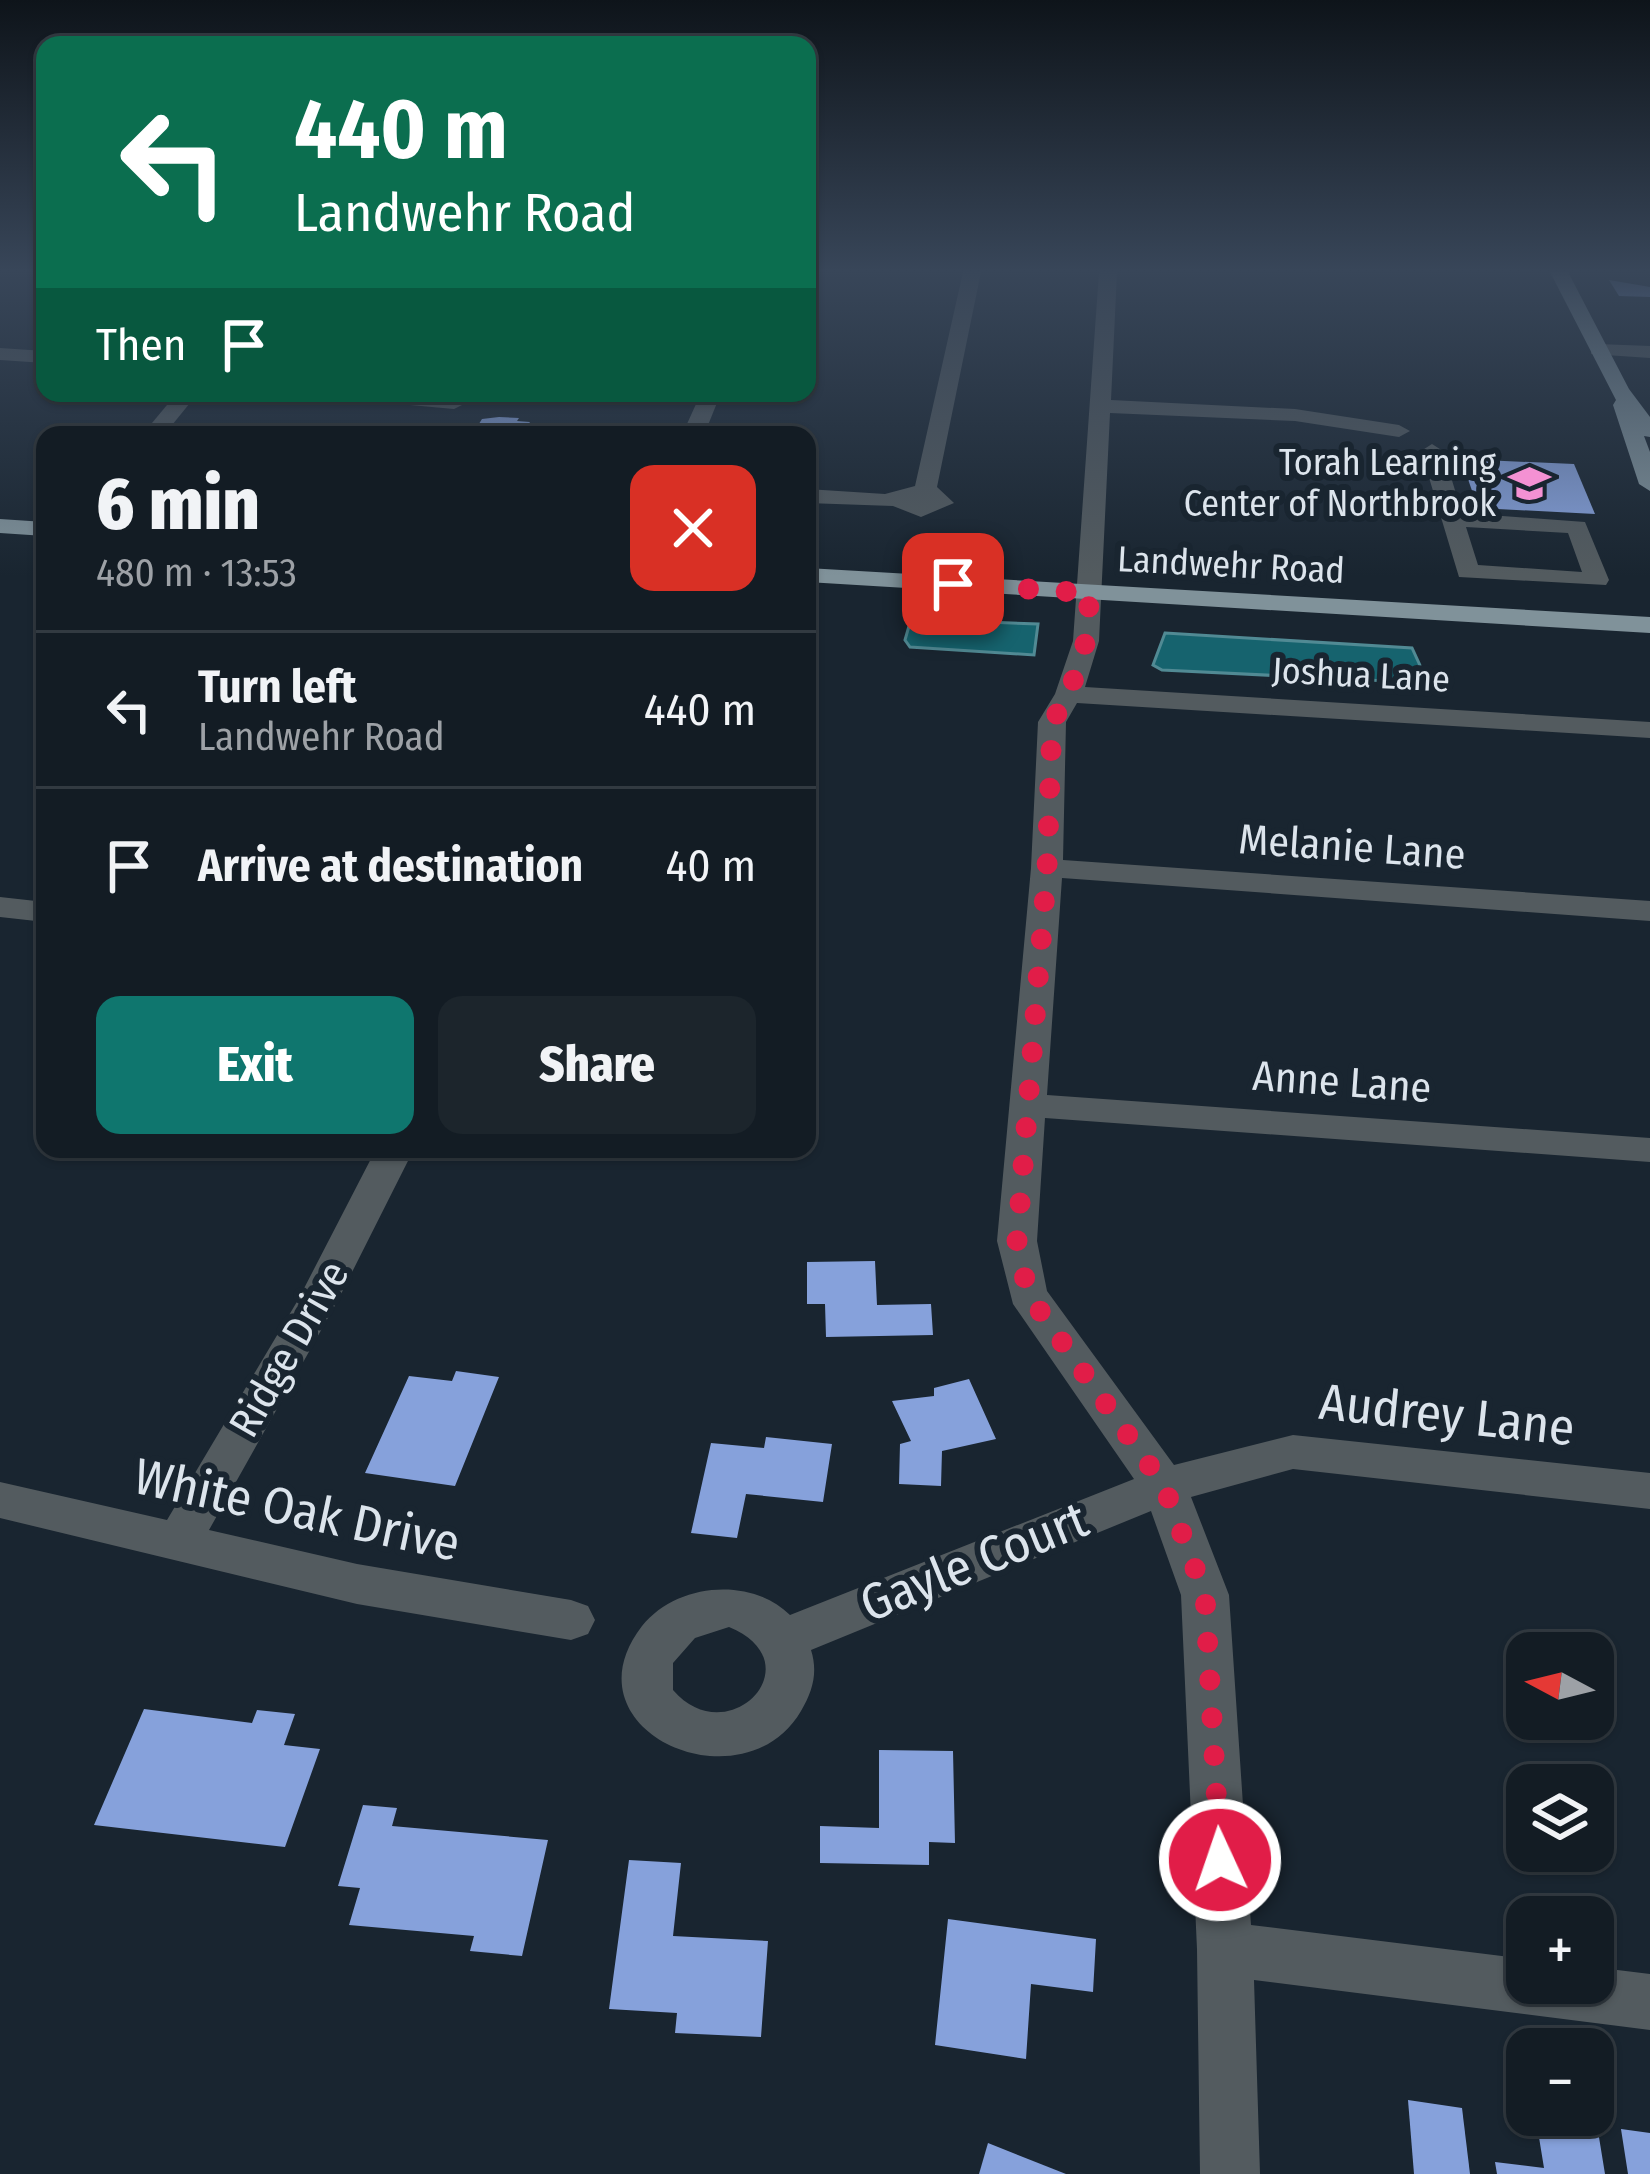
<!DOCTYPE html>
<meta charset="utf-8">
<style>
body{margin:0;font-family:"Fira Sans Condensed",sans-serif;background:#1c252c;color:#f1f3f6;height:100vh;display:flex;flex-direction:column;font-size:45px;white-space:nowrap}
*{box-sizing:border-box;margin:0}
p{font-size:39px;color:#9da1a6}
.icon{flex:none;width:66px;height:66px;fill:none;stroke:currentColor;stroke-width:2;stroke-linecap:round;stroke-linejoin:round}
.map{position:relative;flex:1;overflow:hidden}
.details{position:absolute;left:36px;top:426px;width:780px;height:732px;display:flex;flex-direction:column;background:#131c24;border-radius:24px;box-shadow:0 3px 9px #0004,0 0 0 3px #323a41}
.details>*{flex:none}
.hud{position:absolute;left:36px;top:36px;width:780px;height:366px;border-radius:24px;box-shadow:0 3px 9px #0004,0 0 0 3px #323a41;background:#0b6e4f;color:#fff;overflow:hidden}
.needle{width:78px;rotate:277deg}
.tools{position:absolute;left:1506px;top:1632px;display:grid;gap:24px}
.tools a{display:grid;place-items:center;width:108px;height:108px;border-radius:24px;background:#131c24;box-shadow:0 3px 9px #0004,0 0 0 3px #323a41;font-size:60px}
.pin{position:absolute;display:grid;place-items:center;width:102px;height:102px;color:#fff;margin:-51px;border-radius:24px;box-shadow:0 6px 18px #0006}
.me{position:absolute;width:132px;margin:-66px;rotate:357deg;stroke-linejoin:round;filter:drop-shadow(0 0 9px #0008)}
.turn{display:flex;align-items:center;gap:42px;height:252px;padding:0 60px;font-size:54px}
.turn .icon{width:156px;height:156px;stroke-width:2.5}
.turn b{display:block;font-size:84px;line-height:102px}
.then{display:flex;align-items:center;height:114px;padding:0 60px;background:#0003;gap:24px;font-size:45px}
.round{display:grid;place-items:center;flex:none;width:126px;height:126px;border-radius:24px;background:#1c252c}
.headline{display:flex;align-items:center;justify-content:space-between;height:204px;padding:0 60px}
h1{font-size:72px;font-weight:800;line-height:90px}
.action{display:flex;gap:24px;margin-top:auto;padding:24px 60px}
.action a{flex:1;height:138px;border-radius:24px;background:#0f766e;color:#fff;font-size:48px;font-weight:800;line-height:138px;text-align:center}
.action a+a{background:#1c252c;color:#f1f3f6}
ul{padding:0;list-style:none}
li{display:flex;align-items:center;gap:36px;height:156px;padding:0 60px;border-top:3px solid #323a41}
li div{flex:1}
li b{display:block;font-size:45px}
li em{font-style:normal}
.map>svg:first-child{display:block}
.water{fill:#16636e;stroke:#518a94;stroke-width:3}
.building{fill:#86a1db}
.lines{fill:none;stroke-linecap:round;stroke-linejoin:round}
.minor{fill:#535b5f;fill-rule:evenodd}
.major{fill:#80929a;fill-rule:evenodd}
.route{stroke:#e11d48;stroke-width:21;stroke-dasharray:0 37.8}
.labels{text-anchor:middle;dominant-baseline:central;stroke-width:12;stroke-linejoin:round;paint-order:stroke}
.far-poi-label{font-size:36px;fill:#dce4ec;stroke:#192530;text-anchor:end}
.far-street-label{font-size:36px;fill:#dce4ec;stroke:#192530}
.street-label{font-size:42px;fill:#dce4ec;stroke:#192530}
.near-street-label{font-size:51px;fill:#dce4ec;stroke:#192530}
</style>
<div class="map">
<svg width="1650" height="2174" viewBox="0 0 1650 2174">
<rect width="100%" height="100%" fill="#192530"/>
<g class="water">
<polygon points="911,619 1038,624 1034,655 910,647 905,640"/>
<polygon points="1165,633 1412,648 1428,683 1162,670 1153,665"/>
</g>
<g class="building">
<polygon points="1609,280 1650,287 1650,297 1619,296"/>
<polygon points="499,417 519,418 517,421 530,422 521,435 483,435 488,427 477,427 482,419"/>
<polygon points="1461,459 1574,464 1595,514 1478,508"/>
<polygon points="875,1261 877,1305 931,1304 933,1335 826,1337 825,1304 807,1304 807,1262"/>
<polygon points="456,1371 499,1377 455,1486 365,1473 409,1376 452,1381"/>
<polygon points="969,1379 996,1439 942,1451 941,1486 899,1484 900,1444 911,1441 892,1401 934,1396 934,1388"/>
<polygon points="766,1437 832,1444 823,1502 746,1494 737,1538 691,1533 711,1443 764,1448"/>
<polygon points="144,1709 252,1723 257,1710 295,1714 284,1745 320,1749 285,1847 94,1825"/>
<polygon points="879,1750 953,1751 955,1843 929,1842 929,1865 820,1863 820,1826 879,1828"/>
<polygon points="363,1805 397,1808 392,1826 548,1840 522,1956 470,1951 474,1936 349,1925 360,1888 338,1886"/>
<polygon points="629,1860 681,1863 673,1936 768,1941 761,2037 675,2033 677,2013 609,2009"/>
<polygon points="948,1919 1096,1939 1093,1992 1031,1984 1026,2059 935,2045"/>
<polygon points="1408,2100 1462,2108 1470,2174 1414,2174"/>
<polygon points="1536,2119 1597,2125 1605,2174 1497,2174 1495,2162 1544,2168"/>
<polygon points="1621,2129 1650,2133 1650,2174 1628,2174"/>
<polygon points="988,2143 1066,2174 979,2174"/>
</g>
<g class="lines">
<g class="minor">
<polygon points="963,272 981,272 937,487 954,503 921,517 893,506 807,503 807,489 885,494 915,486"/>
<path d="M 1099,272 L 1117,272 L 1111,400 L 1295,409 L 1399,425 L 1410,431 L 1399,437 L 1295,421 L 1110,413 L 1099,641 L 1085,687 L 1650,722 L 1650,738 L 1077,703 L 1066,722 L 1063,860 L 1650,901 L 1650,921 L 1062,878 L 1047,1095 L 1650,1138 L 1650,1162 L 1045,1118 L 1037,1241 L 1047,1291 L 1174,1465 L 1293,1435 L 1650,1473 L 1650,1509 L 1293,1469 L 1191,1497 L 1229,1595 L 1251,1925 L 1527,1959 L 1527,1983 L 1593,1983 L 1593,1967 L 1650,1974 L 1650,2030 L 1254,1980 L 1260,2174 L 1200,2174 L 1197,1949 L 1181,1595 L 1151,1511 L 811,1650 C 818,1672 813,1691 801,1711 C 743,1810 561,1731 642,1626 C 676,1583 751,1576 790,1615 L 1134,1479 L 1013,1304 L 997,1241 L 1031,868 L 1038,722 L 1055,694 L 1073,641 ZM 729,1627 C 816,1663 728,1754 673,1690 L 673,1663 L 695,1638 Z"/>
<polygon points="1598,344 1650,346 1650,358 1591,354 1591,346"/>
<polygon points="0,348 45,351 45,363 0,360"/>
<polygon points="177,393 198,393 164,435 142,435"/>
<polygon points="402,393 486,393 454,409 410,405"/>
<polygon points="701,393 721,393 704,435 682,435"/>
<path d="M 1432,444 L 1443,451 L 1462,513 L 1585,522 L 1609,580 L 1606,585 L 1459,577 L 1421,451 ZM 1466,527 L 1568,533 L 1582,572 L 1478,565 Z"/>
<polygon points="0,897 45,902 45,922 0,917"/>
<polygon points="376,1149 414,1149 338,1300 209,1530 357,1564 571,1600 588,1606 595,1620 588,1634 571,1640 357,1604 0,1518 0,1482 167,1520 298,1300"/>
</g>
<g class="major">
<polygon points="1550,272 1568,272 1629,389 1650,417 1650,437 1644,436 1650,452 1650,491 1639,484 1613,405 1616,400"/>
<polygon points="0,519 45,522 45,536 0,533"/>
<polygon points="807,568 1650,617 1650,633 807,582"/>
</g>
</g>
<linearGradient id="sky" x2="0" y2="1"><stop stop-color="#0e141a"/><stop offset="0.47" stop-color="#384659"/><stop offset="1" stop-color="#384659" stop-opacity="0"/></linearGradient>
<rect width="1650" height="576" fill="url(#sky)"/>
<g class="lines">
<polyline class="route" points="953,584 1090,593 1086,641 1069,694 1052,722 1047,868 1017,1241 1028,1294 1164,1486 1205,1595 1220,1860"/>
</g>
<defs>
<symbol id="school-bare" viewBox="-9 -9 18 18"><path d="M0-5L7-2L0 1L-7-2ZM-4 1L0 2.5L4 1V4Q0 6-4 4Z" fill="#f491d3" stroke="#192530" stroke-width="2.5" paint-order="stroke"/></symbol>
</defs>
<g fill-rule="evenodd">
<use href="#school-bare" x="1500" y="454" width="59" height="59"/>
</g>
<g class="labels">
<g class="far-poi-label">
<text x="1496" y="463">Torah Learning<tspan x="1496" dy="41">Center of Northbrook</tspan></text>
</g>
<g class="far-street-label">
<text transform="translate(1231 565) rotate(3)">Landwehr Road</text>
<text transform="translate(1361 675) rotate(3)">Joshua Lane</text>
</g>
<g class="street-label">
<text transform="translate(1352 847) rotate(4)">Melanie Lane</text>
<text transform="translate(1342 1082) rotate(4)">Anne Lane</text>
<text transform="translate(289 1349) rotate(-60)">Ridge Drive</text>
</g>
<g class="near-street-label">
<text transform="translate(1447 1415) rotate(6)">Audrey Lane</text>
<text transform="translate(297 1510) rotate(12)">White Oak Drive</text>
<text transform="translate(974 1562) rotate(-22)">Gayle Court</text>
</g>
</g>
</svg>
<div class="tools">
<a><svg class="needle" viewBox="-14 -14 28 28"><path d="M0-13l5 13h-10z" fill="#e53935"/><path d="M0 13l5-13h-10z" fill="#9da1a6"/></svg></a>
<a><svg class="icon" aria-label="layers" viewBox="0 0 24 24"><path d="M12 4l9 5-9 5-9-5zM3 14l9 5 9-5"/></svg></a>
<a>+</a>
<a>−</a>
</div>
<div class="pin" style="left:953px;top:584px;background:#d93025"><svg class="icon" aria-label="arrive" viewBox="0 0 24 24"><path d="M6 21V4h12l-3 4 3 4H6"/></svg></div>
<svg class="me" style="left:1220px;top:1860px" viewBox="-20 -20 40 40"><circle r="17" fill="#e11d48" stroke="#fff" stroke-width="3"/><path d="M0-11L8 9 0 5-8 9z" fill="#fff"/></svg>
<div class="hud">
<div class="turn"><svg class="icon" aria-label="left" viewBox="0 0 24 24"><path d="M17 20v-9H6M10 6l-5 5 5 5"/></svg><div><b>440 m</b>Landwehr Road</div></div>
<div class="then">Then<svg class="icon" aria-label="arrive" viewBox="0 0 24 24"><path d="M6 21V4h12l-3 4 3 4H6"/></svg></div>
</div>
<section class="details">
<div class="headline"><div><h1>6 min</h1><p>480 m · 13:53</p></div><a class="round" style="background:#d93025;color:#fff"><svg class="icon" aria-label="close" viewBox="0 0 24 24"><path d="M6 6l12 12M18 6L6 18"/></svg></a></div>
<ul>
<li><svg class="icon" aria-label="left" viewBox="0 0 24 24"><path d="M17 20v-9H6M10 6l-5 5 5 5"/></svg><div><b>Turn left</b><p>Landwehr Road</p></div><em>440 m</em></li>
<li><svg class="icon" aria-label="arrive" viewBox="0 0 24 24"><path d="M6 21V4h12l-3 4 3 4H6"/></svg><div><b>Arrive at destination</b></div><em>40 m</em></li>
</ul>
<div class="action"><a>Exit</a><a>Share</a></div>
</section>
</div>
